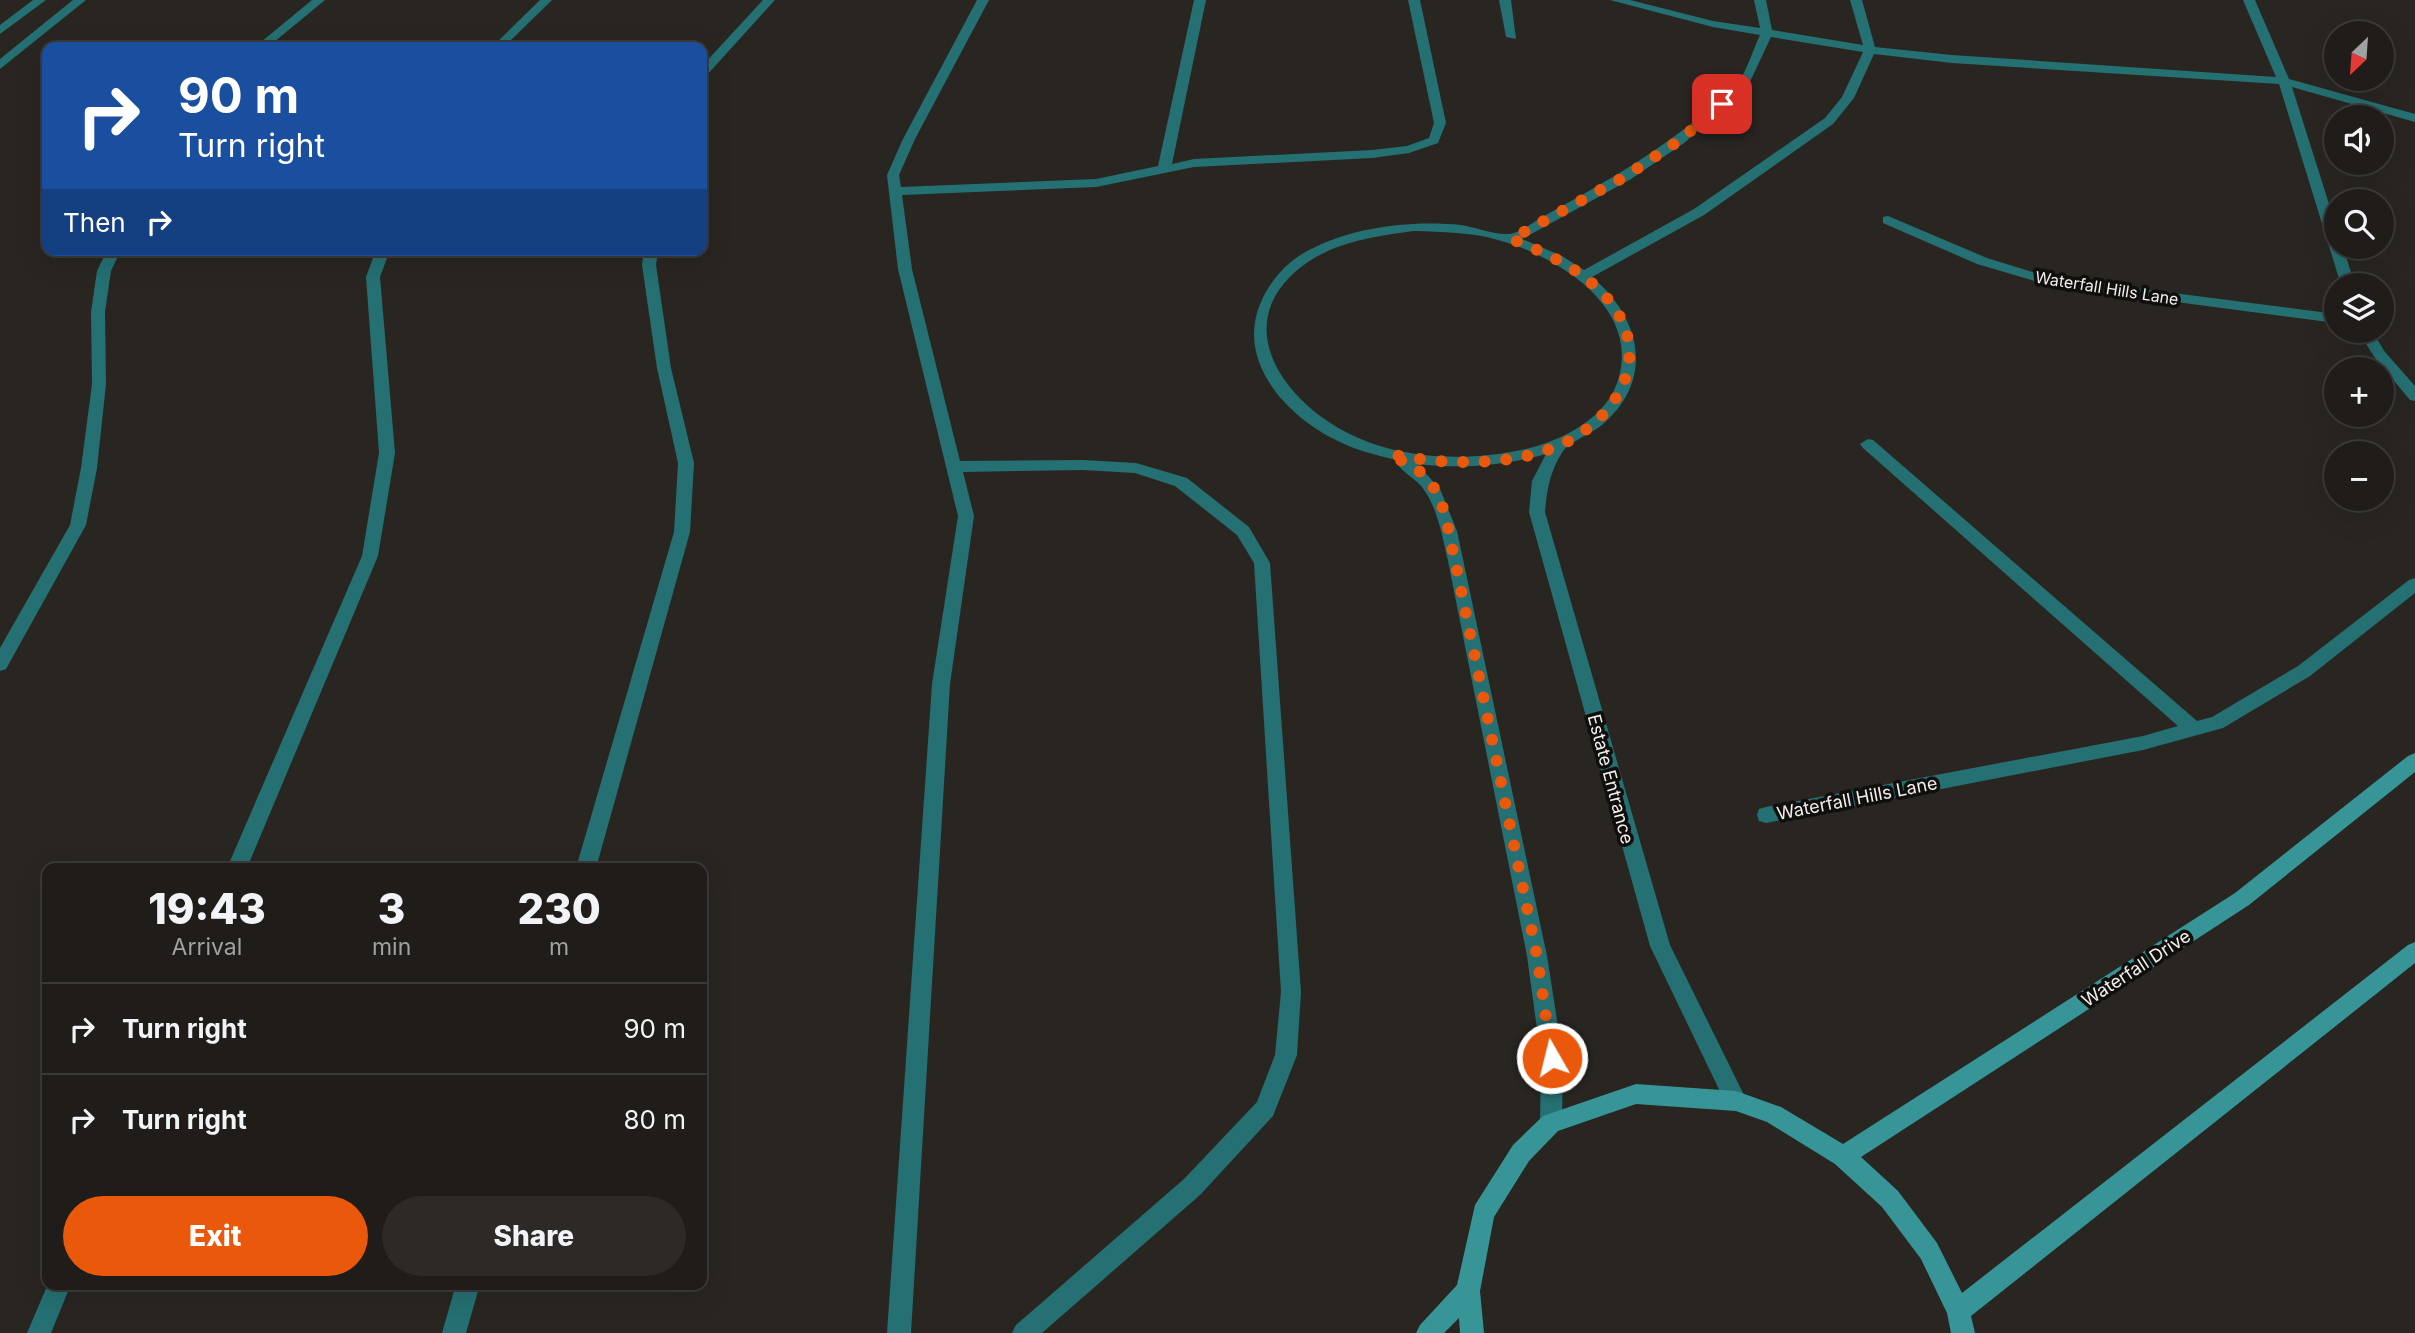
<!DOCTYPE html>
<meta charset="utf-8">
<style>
body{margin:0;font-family:Inter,sans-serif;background:#2c2927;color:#f1f3f6;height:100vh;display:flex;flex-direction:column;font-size:26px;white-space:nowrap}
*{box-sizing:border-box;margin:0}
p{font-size:23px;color:#a1a1a2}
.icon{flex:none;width:38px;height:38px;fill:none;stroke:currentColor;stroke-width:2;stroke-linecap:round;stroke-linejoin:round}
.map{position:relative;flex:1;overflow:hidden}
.drawer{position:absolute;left:42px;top:863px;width:665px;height:427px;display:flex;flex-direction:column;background:#1f1c1a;border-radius:14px;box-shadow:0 7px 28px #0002,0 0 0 2px #3c3a39}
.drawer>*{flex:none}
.top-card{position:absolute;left:42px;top:42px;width:665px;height:214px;border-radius:14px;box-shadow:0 7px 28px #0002,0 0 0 2px #3c3a39;background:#1a4fa0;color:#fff;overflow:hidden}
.needle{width:46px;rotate:205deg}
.fabs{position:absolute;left:2324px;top:21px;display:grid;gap:14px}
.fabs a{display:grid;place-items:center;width:70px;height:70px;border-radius:50%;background:#1f1c1a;box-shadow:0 7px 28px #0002,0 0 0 2px #3c3a39;font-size:35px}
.pin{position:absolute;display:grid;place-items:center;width:60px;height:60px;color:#fff;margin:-30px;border-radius:14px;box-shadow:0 4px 10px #0006}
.me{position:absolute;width:77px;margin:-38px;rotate:352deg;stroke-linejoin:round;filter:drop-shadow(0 0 5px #0008)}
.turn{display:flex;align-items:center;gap:24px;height:147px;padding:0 21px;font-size:32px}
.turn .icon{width:91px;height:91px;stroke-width:2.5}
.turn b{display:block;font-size:49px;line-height:60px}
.then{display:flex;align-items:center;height:66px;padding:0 21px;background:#0003;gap:14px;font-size:26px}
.eta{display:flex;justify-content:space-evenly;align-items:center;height:119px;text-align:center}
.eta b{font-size:42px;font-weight:800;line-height:49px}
.button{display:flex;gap:14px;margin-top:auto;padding:14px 21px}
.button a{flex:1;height:80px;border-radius:42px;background:#ea580c;color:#fff;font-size:28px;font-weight:800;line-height:80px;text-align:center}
.button a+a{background:#2c2927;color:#f1f3f6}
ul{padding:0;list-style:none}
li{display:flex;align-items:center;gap:21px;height:91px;padding:0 21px;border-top:2px solid #3c3a39}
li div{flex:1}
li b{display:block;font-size:26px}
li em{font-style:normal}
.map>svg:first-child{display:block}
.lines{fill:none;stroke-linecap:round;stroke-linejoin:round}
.street{fill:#257072;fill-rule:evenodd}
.secondary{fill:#379598;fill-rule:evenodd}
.route{stroke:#ea580c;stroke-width:12;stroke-dasharray:0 21.6}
.labels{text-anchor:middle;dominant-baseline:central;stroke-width:7;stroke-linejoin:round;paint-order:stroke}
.far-street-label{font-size:16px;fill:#f2f0ed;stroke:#110f0d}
.street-label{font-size:18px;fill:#f2f0ed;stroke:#110f0d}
</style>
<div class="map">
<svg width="2415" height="1333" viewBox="0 0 2415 1333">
<rect width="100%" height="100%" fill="#292622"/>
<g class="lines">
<g class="street">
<polygon points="33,0 46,0 0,34 0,25"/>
<polygon points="73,0 86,0 0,69 0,59"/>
<polygon points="312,0 325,0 268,47 255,47"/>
<polygon points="540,0 552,0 504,47 492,47"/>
<polygon points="763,0 775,0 706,76 702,77 702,66"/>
<polygon points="977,0 989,0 915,139 899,175 901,187 1096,179 1158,166 1194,0 1206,0 1172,164 1194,159 1372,150 1407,146 1429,138 1434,123 1408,0 1420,0 1446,123 1438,143 1409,153 1372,158 1194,167 1096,187 902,195 912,269 960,461 1083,460 1136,463 1187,478 1249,527 1270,563 1301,992 1297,1055 1273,1116 1200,1195 1042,1333 1012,1333 1016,1325 1184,1179 1257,1102 1275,1055 1281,992 1254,563 1237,535 1175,486 1135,473 1083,470 963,472 974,516 950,684 911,1333 887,1333 932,684 958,516 898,269 887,175 903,139"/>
<polygon points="1499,0 1511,0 1516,39 1506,37"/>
<path d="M 1610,0 L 1630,0 L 1713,21 L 1760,28 L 1754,0 L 1766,0 L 1772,30 L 1863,45 L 1850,0 L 1862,0 L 1875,47 L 1952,55 L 2276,77 L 2243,0 L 2255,0 L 2289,79 L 2415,114 L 2415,122 L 2292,87 L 2336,226 L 2336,247 L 2343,247 L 2355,285 L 2341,285 L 2279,84 L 1952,63 L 1874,54 L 1854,98 L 1833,124 L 1704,215 L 1592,277 C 1641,318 1655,379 1603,424 C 1593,433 1569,442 1563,451 C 1550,471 1547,489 1545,512 L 1670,945 L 1747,1101 L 1744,1108 L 1736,1111 L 1728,1108 L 1650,946 L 1529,512 L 1532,481 L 1546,454 C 1503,466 1461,469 1417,464 L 1440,489 L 1457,531 L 1547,956 L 1563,1058 L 1562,1123 L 1559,1130 L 1551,1134 L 1543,1130 L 1540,1123 L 1541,1058 L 1527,956 L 1448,561 C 1442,536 1438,508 1422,487 C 1415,478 1398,470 1396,460 C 1376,455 1355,450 1336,440 C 1286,416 1235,360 1261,302 C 1269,283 1284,265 1302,254 C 1349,227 1408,220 1461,225 C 1475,227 1495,235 1508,234 C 1519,234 1536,220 1546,215 C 1604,183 1659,152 1710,108 C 1718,100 1731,93 1738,83 C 1747,70 1753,50 1760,35 L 1713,27 ZM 1771,37 L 1863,52 L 1842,97 L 1825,118 L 1694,209 L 1584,270 L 1562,256 L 1522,239 L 1631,179 L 1684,143 L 1747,88 ZM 1414,231 C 1442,232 1471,232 1498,240 C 1557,256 1641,307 1618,380 C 1607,417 1565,439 1530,448 C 1470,462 1399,461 1344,431 C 1277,395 1228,317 1308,262 C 1339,241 1378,236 1414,231 Z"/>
<polygon points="1888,216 1987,258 2049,277 2336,314 2336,323 2048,285 1977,264 1883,223 1883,217"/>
<polygon points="107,250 121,250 111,271 105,312 106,384 97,468 86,525 6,669 0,671 0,648 70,525 81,468 92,384 91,312 97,271"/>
<polygon points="376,250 390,250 380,277 395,453 378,556 247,868 227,868 362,556 379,453 366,277"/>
<polygon points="644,250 658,250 656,265 671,368 694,463 690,532 596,868 576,868 674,532 678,463 657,368 642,265"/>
<polygon points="2358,331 2372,331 2385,352 2415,386 2415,401 2410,400 2375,358"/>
<polygon points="1868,439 1873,440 2197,721 2212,717 2298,666 2409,580 2415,578 2415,593 2310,676 2223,728 2143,750 1766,823 1759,821 1757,815 1759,809 1766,807 2143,736 2178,726 1863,448 1860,444"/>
<polygon points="48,1284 71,1284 51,1333 27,1333"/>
<polygon points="456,1284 480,1284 466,1333 442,1333"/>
</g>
<polygon class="secondary" points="2415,753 2415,772 2249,905 1861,1157 1898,1191 1937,1243 1962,1293 2408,945 2415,942 2415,963 1971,1316 1975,1333 1951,1333 1947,1313 1921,1259 1882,1207 1835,1164 1767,1122 1736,1111 1636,1104 1558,1131 1529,1161 1494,1217 1480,1291 1484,1333 1460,1333 1459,1318 1444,1333 1416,1333 1420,1325 1457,1285 1475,1205 1513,1145 1543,1116 1636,1084 1736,1091 1781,1107 1843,1144 2235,893 2408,756"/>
</g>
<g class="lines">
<path class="route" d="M 1552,1058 L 1537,956 L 1455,561 C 1448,532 1445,490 1419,471 C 1410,464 1399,460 1390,454 C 1443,465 1507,467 1558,446 C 1619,419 1656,354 1606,297 C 1580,268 1546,253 1511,239 L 1626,176 L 1680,140 L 1722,104"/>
</g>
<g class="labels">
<g class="far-street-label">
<text transform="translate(2107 288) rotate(9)">Waterfall Hills Lane</text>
</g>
<g class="street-label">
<text transform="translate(1611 779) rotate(75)">Estate Entrance</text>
<text transform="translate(1857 798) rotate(-11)">Waterfall Hills Lane</text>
<text transform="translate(2136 968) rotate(-33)">Waterfall Drive</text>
</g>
</g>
</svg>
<div class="fabs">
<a><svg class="needle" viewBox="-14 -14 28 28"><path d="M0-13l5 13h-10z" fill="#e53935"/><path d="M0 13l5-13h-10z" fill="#a1a1a2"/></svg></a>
<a><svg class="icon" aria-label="sound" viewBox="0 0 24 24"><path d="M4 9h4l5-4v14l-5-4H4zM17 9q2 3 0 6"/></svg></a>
<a><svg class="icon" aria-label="search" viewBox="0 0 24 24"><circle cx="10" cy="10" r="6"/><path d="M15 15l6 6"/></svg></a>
<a><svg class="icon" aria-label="layers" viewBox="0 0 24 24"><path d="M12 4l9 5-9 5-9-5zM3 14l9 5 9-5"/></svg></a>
<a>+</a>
<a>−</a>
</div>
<div class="pin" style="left:1722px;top:104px;background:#d93025"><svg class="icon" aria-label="arrive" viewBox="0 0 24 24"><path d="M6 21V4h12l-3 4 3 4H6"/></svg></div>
<svg class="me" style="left:1552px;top:1058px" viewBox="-20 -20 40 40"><circle r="17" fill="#ea580c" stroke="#fff" stroke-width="3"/><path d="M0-11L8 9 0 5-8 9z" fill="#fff"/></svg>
<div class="top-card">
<div class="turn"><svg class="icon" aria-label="right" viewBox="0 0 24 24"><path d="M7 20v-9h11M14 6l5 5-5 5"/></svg><div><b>90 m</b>Turn right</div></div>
<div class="then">Then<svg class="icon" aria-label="right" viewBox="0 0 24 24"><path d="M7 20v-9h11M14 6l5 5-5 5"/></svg></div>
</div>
<section class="drawer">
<div class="eta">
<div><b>19:43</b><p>Arrival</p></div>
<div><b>3</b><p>min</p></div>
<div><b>230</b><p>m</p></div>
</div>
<ul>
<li><svg class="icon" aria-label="right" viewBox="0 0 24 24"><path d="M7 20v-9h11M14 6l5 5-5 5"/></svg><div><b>Turn right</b></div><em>90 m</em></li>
<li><svg class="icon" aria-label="right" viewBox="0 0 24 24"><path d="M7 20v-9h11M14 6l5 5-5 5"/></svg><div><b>Turn right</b></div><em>80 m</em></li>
</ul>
<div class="button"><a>Exit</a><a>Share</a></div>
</section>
</div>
